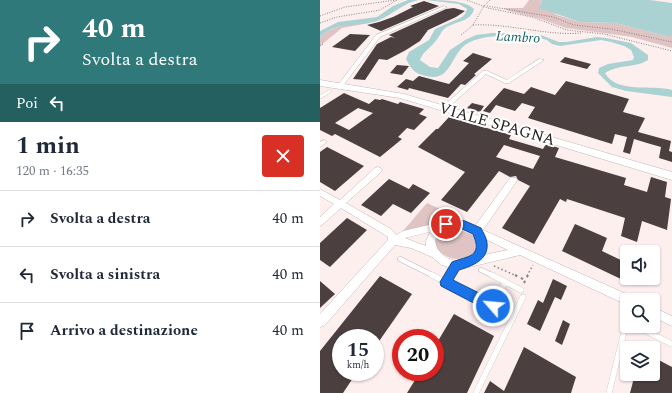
<!DOCTYPE html>
<html lang="it">
<meta charset="utf-8">
<style>
body{margin:0;font-family:Spectral,serif;background:#f2f2f3;color:#1f2937;height:100vh;display:flex;flex-direction:column;font-size:15px;white-space:nowrap}
*{box-sizing:border-box;margin:0}
p{font-size:13px;color:#747a83}
.icon{flex:none;width:22px;height:22px;fill:none;stroke:currentColor;stroke-width:2;stroke-linecap:round;stroke-linejoin:round}
.map{position:relative;flex:1;overflow:hidden}
.sheet{display:flex;flex-direction:column;background:#fff;width:320px}
.sheet>*{flex:none}
.hud{background:#2f797a;color:#fff;overflow:hidden}
.fabs{position:absolute;left:300px;top:245px;display:grid;gap:8px}
.fabs a{display:grid;place-items:center;width:40px;height:40px;border-radius:4px;background:#fff;box-shadow:0 1px 3px #0004;font-size:20px}
.speed{position:absolute;left:12px;top:329px;display:flex;gap:8px;font-size:20px;font-weight:700;text-align:center}
.speed>*{display:grid;place-content:center;width:52px;height:52px;border-radius:50%;background:#fff;box-shadow:0 1px 3px #0004;line-height:1}
.speed small{font-size:10px;font-weight:400}
.speed .limit{border:6px solid #d22;background:#fff;color:#111}
.pin{position:absolute;display:grid;place-items:center;width:34px;height:34px;color:#fff;margin:-17px;border:2px solid #fff;border-radius:50%;box-shadow:0 1px 4px #0007}
.me{position:absolute;width:44px;margin:-22px;rotate:297deg;stroke-linejoin:round;filter:drop-shadow(0 0 3px #0008)}
.turn{display:flex;align-items:center;gap:14px;height:84px;padding:0 16px;font-size:18px}
.turn .icon{width:52px;height:52px;stroke-width:2.5}
.turn b{display:block;font-size:28px;line-height:34px}
.then{display:flex;align-items:center;height:38px;padding:0 16px;background:#0003;gap:8px;font-size:15px}
.round{display:grid;place-items:center;flex:none;width:42px;height:42px;border-radius:4px;background:#f2f2f3}
.headline{display:flex;align-items:center;justify-content:space-between;height:68px;padding:0 16px}
h1{font-size:24px;font-weight:700;line-height:30px}
ul{padding:0;list-style:none}
li{display:flex;align-items:center;gap:12px;height:56px;padding:0 16px;border-top:1px solid #e0e1e3}
li div{flex:1}
li b{display:block;font-size:15px}
li em{font-style:normal}
main{display:flex;flex:1;min-height:0}
.map>svg:first-child{display:block}
.green{fill:#e0c4c4}
.water{fill:#abd2d3}
.building{fill:#4b3f3f;fill-rule:evenodd}
.lines{fill:none;stroke-linecap:round;stroke-linejoin:round}
.lane-far2-casing{stroke:#c4b6b6;stroke-width:3.5}
.lane-far1-casing{stroke:#c4b6b6;stroke-width:5.5}
.lane-casing{stroke:#c4b6b6;stroke-width:6}
.street-casing{stroke:#c4b6b6;stroke-width:1}
.secondary-casing{stroke:#c4b6b6;stroke-width:1}
.path-far2{stroke:#8b8282;stroke-width:1;stroke-dasharray:1 1.5;stroke-linecap:butt}
.path-far1{stroke:#8b8282;stroke-width:1.5;stroke-dasharray:1.5 2.5;stroke-linecap:butt}
.path{stroke:#8b8282;stroke-width:2;stroke-dasharray:2.5 4;stroke-linecap:butt}
.lane-far2{stroke:#fff;stroke-width:3}
.lane-far1{stroke:#fff;stroke-width:4.5}
.lane{stroke:#fff;stroke-width:5.5}
.street{fill:#fff;fill-rule:evenodd}
.secondary{fill:#fff;fill-rule:evenodd}
.route{fill:#1a73e8;stroke:#114b97}
.labels{text-anchor:middle;dominant-baseline:central;stroke-width:4;stroke-linejoin:round;paint-order:stroke}
.far-water-label{font-size:14px;font-style:italic;fill:#136163;stroke:#fff}
.street-label{font-size:16px;fill:#282323;stroke:#fff}
</style>
<main>
<section class="sheet">
<div class="hud">
<div class="turn"><svg class="icon" aria-label="right" viewBox="0 0 24 24"><path d="M7 20v-9h11M14 6l5 5-5 5"/></svg><div><b>40 m</b>Svolta a destra</div></div>
<div class="then">Poi<svg class="icon" aria-label="left" viewBox="0 0 24 24"><path d="M17 20v-9H6M10 6l-5 5 5 5"/></svg></div>
</div>
<div class="headline"><div><h1>1 min</h1><p>120 m · 16:35</p></div><a class="round" style="background:#d93025;color:#fff"><svg class="icon" aria-label="close" viewBox="0 0 24 24"><path d="M6 6l12 12M18 6L6 18"/></svg></a></div>
<ul>
<li><svg class="icon" aria-label="right" viewBox="0 0 24 24"><path d="M7 20v-9h11M14 6l5 5-5 5"/></svg><div><b>Svolta a destra</b></div><em>40 m</em></li>
<li><svg class="icon" aria-label="left" viewBox="0 0 24 24"><path d="M17 20v-9H6M10 6l-5 5 5 5"/></svg><div><b>Svolta a sinistra</b></div><em>40 m</em></li>
<li><svg class="icon" aria-label="arrive" viewBox="0 0 24 24"><path d="M6 21V4h12l-3 4 3 4H6"/></svg><div><b>Arrivo a destinazione</b></div><em>40 m</em></li>
</ul>
</section>
<div class="map">
<svg width="352" height="393" viewBox="0 0 352 393">
<rect width="100%" height="100%" fill="#feefef"/>
<g class="green">
<polygon points="209,0 222,0 220,4 237,15 260,22 295,23 346,36 352,36 352,48 312,37 246,28 221,19 189,11 183,8 203,8"/>
<path d="M 33,23 L 49,23 L 22,28 L 0,46 L 0,37 C 9,28 21,26 33,23 Z"/>
<polygon points="107,203 140,218 83,231"/>
<path d="M 134,227 L 153,235 L 156,239 L 155,251 C 144,264 125,260 116,247 C 114,236 123,228 134,227 Z"/>
</g>
<g class="water">
<path d="M 88,0 L 99,0 C 85,2 72,15 57,21 C 36,28 19,20 0,37 L 0,31 L 18,22 L 57,17 L 73,6 Z"/>
<path d="M 106,0 C 119,0 146,0 154,9 C 151,23 132,21 123,30 C 120,34 118,39 114,43 C 109,49 103,52 100,60 L 110,67 L 118,68 L 130,50 L 145,40 L 156,35 L 172,33 L 218,34 L 239,42 L 246,42 L 277,37 L 286,38 L 311,43 L 328,55 L 328,60 C 316,68 299,64 285,73 C 296,94 333,84 352,90 L 352,97 L 306,91 L 292,87 L 278,73 L 279,68 L 288,64 L 313,60 L 314,57 L 311,50 L 304,46 L 291,42 L 281,40 L 240,46 L 232,44 L 227,40 L 220,38 C 197,36 172,33 150,42 C 130,51 133,83 106,76 C 94,73 92,70 86,59 L 89,52 L 109,40 L 115,29 L 142,17 L 145,14 L 147,9 L 139,4 Z"/>
<polygon points="222,0 330,0 352,3 352,36 346,36 295,23 260,22 219,8"/>
</g>
<g class="building">
<polygon points="104,1 119,6 61,31 47,25 59,22 73,17 93,7 90,6"/>
<polygon points="134,8 145,11 136,17 108,30 100,41 86,50 67,60 59,59 45,80 33,79 57,44 71,37 75,38 69,35 126,9"/>
<polygon points="30,34 50,35 35,51 12,47"/>
<polygon points="153,53 172,59 154,74 156,75 145,85 141,84 128,98 89,88 88,90 77,87 86,79 93,81 99,76 129,84 149,63 143,61"/>
<polygon points="245,57 271,64 267,69 240,62"/>
<polygon points="77,65 89,66 82,75 70,73"/>
<polygon points="246,81 309,99 303,112 325,118 318,132 351,141 349,151 352,152 352,162 339,158 341,147 327,143 314,139 310,154 303,152 307,137 295,134 292,144 208,118 215,107 202,103 195,111 176,105 170,113 163,111 184,88 204,94 211,87 235,95"/>
<path d="M 24,93 L 49,104 L 55,99 L 60,100 L 62,99 L 78,104 L 80,102 L 104,109 L 99,114 L 107,117 L 94,130 L 87,128 L 78,137 L 82,139 L 60,157 L 15,134 L 12,136 L 0,130 L 0,108 ZM 38,108 L 53,113 L 29,130 L 15,123 Z"/>
<polygon points="152,103 164,106 160,112 147,108"/>
<path d="M 129,117 L 191,135 L 189,139 L 223,149 L 226,144 L 239,148 L 235,157 L 306,178 L 304,185 L 327,192 L 331,177 L 347,182 L 345,197 L 351,199 L 347,230 L 322,221 L 317,242 L 301,236 L 305,218 L 247,199 L 246,202 L 240,199 L 214,244 L 182,228 L 210,186 L 198,180 L 196,176 L 190,177 L 179,171 L 147,212 L 121,200 L 145,172 L 98,147 L 116,129 L 118,129 ZM 184,145 L 220,156 L 213,169 L 176,157 Z"/>
<polygon points="7,147 44,166 15,191 0,182 0,152"/>
<polygon points="69,179 89,189 93,184 110,193 91,213 73,204 61,216 41,205"/>
<polygon points="27,218 47,230 10,267 0,260 0,243"/>
<polygon points="255,224 287,238 282,251 307,263 307,269 303,280 242,251"/>
<polygon points="60,276 92,294 55,347 55,338 21,338 21,372 37,372 23,393 0,393 0,351"/>
<polygon points="233,279 247,286 241,300 235,297 220,331 207,324 218,300 223,303"/>
<polygon points="0,281 15,294 0,308"/>
<polygon points="134,314 174,336 147,393 87,393 100,372 115,372 115,346"/>
<polygon points="243,320 250,324 242,345 235,341"/>
<polygon points="204,347 256,377 251,393 164,393 170,381 184,391"/>
<polygon points="333,357 352,367 352,393 310,393 315,374 333,374"/>
</g>
<g class="lines">
<defs>
<polyline id="lane-far2" points="0,97 10,91"/>
<g id="lane-far1">
<polyline points="80,259 114,276"/>
<polyline points="161,270 174,276"/>
<polyline points="128,276 135,266"/>
</g>
<g id="lane">
<polyline points="112,275 188,315"/>
<polyline points="172,275 201,290"/>
<polyline points="125,282 129,275"/>
<polyline points="173,307 185,282"/>
<polyline points="316,326 352,344"/>
<polyline points="156,393 203,297"/>
<polyline points="289,393 307,320"/>
</g>
<g id="street">
<polygon points="124,6 127,7 60,37 22,87 18,87 18,85 56,35"/>
<polygon points="219,59 224,60 189,83 185,83 166,74 125,110 121,110 120,109 163,71 167,71 187,80"/>
<polygon points="4,140 7,142 0,147 0,142"/>
<path d="M 58,167 L 61,168 L 62,170 L 61,172 L 26,203 L 71,229 L 76,235 L 83,231 L 134,219 L 142,220 L 155,226 L 190,178 L 196,178 L 197,180 L 196,182 L 163,230 L 311,296 L 312,300 L 307,300 L 307,305 L 200,255 L 137,270 L 122,265 L 112,257 L 91,248 L 75,245 L 4,326 L 0,327 L 0,314 L 68,240 L 68,237 L 65,235 L 21,208 L 3,224 L 0,226 L 0,217 L 14,204 L 0,196 L 0,189 L 20,200 L 55,168 ZM 131,227 L 141,227 L 154,234 L 157,241 L 156,250 C 138,281 91,237 131,227 ZM 110,232 L 106,241 L 106,246 L 85,238 ZM 165,239 L 188,250 L 163,255 L 166,246 Z"/>
<polygon points="333,307 352,316 352,326 333,317"/>
</g>
<polygon id="secondary" points="0,80 84,94 352,172 352,180 80,98 0,86"/>
</defs>
<use href="#lane-far2" class="lane-far2-casing"/>
<use href="#lane-far1" class="lane-far1-casing"/>
<use href="#lane" class="lane-casing"/>
<use href="#street" class="street-casing"/>
<use href="#secondary" class="secondary-casing"/>
<g class="path-far2">
<polyline points="147,0 168,8 212,17 247,30 284,34 352,51"/>
<polyline points="164,6 170,0"/>
<polyline points="167,6 233,17 254,25 291,29 352,42"/>
<polyline points="0,16 25,7 76,0"/>
<polyline points="0,23 17,17 60,10 77,0"/>
<path d="M 153,25 C 189,23 225,36 261,33"/>
<polyline points="141,35 153,25 164,6"/>
<polyline points="0,46 3,44"/>
</g>
<g class="path-far1">
<polyline points="174,266 197,276"/>
<polyline points="207,276 213,265"/>
</g>
<g class="path">
<polyline points="195,275 205,280"/>
<polyline points="204,283 208,275"/>
</g>
<use href="#lane-far2" class="lane-far2"/>
<use href="#lane-far1" class="lane-far1"/>
<use href="#lane" class="lane"/>
<use href="#street" class="street"/>
<use href="#secondary" class="secondary"/>
</g>
<path class="route" d="M 134,219 L 145,221 L 161,228 C 163,232 167,239 167,243 C 169,260 152,266 139,270 L 133,280 L 177,302 L 179,306 L 177,311 L 173,312 L 169,311 L 121,286 L 120,282 L 132,262 C 148,256 163,257 153,234 L 140,228 L 123,227 L 122,224 L 123,221 Z"/>
<g class="labels">
<g class="far-water-label">
<text transform="translate(198 37) rotate(3)">Lambro</text>
</g>
<g class="street-label">
<text transform="translate(177 124) rotate(16)">VIALE SPAGNA</text>
</g>
</g>
</svg>
<div class="fabs">
<a><svg class="icon" aria-label="sound" viewBox="0 0 24 24"><path d="M4 9h4l5-4v14l-5-4H4zM17 9q2 3 0 6"/></svg></a>
<a><svg class="icon" aria-label="search" viewBox="0 0 24 24"><circle cx="10" cy="10" r="6"/><path d="M15 15l6 6"/></svg></a>
<a><svg class="icon" aria-label="layers" viewBox="0 0 24 24"><path d="M12 4l9 5-9 5-9-5zM3 14l9 5 9-5"/></svg></a>
</div>
<div class="speed"><div>15<small>km/h</small></div><div class="limit">20</div></div>
<div class="pin" style="left:126px;top:224px;background:#d93025"><svg class="icon" aria-label="arrive" viewBox="0 0 24 24"><path d="M6 21V4h12l-3 4 3 4H6"/></svg></div>
<svg class="me" style="left:173px;top:306px" viewBox="-20 -20 40 40"><circle r="17" fill="#1a73e8" stroke="#fff" stroke-width="3"/><path d="M0-11L8 9 0 5-8 9z" fill="#fff"/></svg>
</div>
</main>
